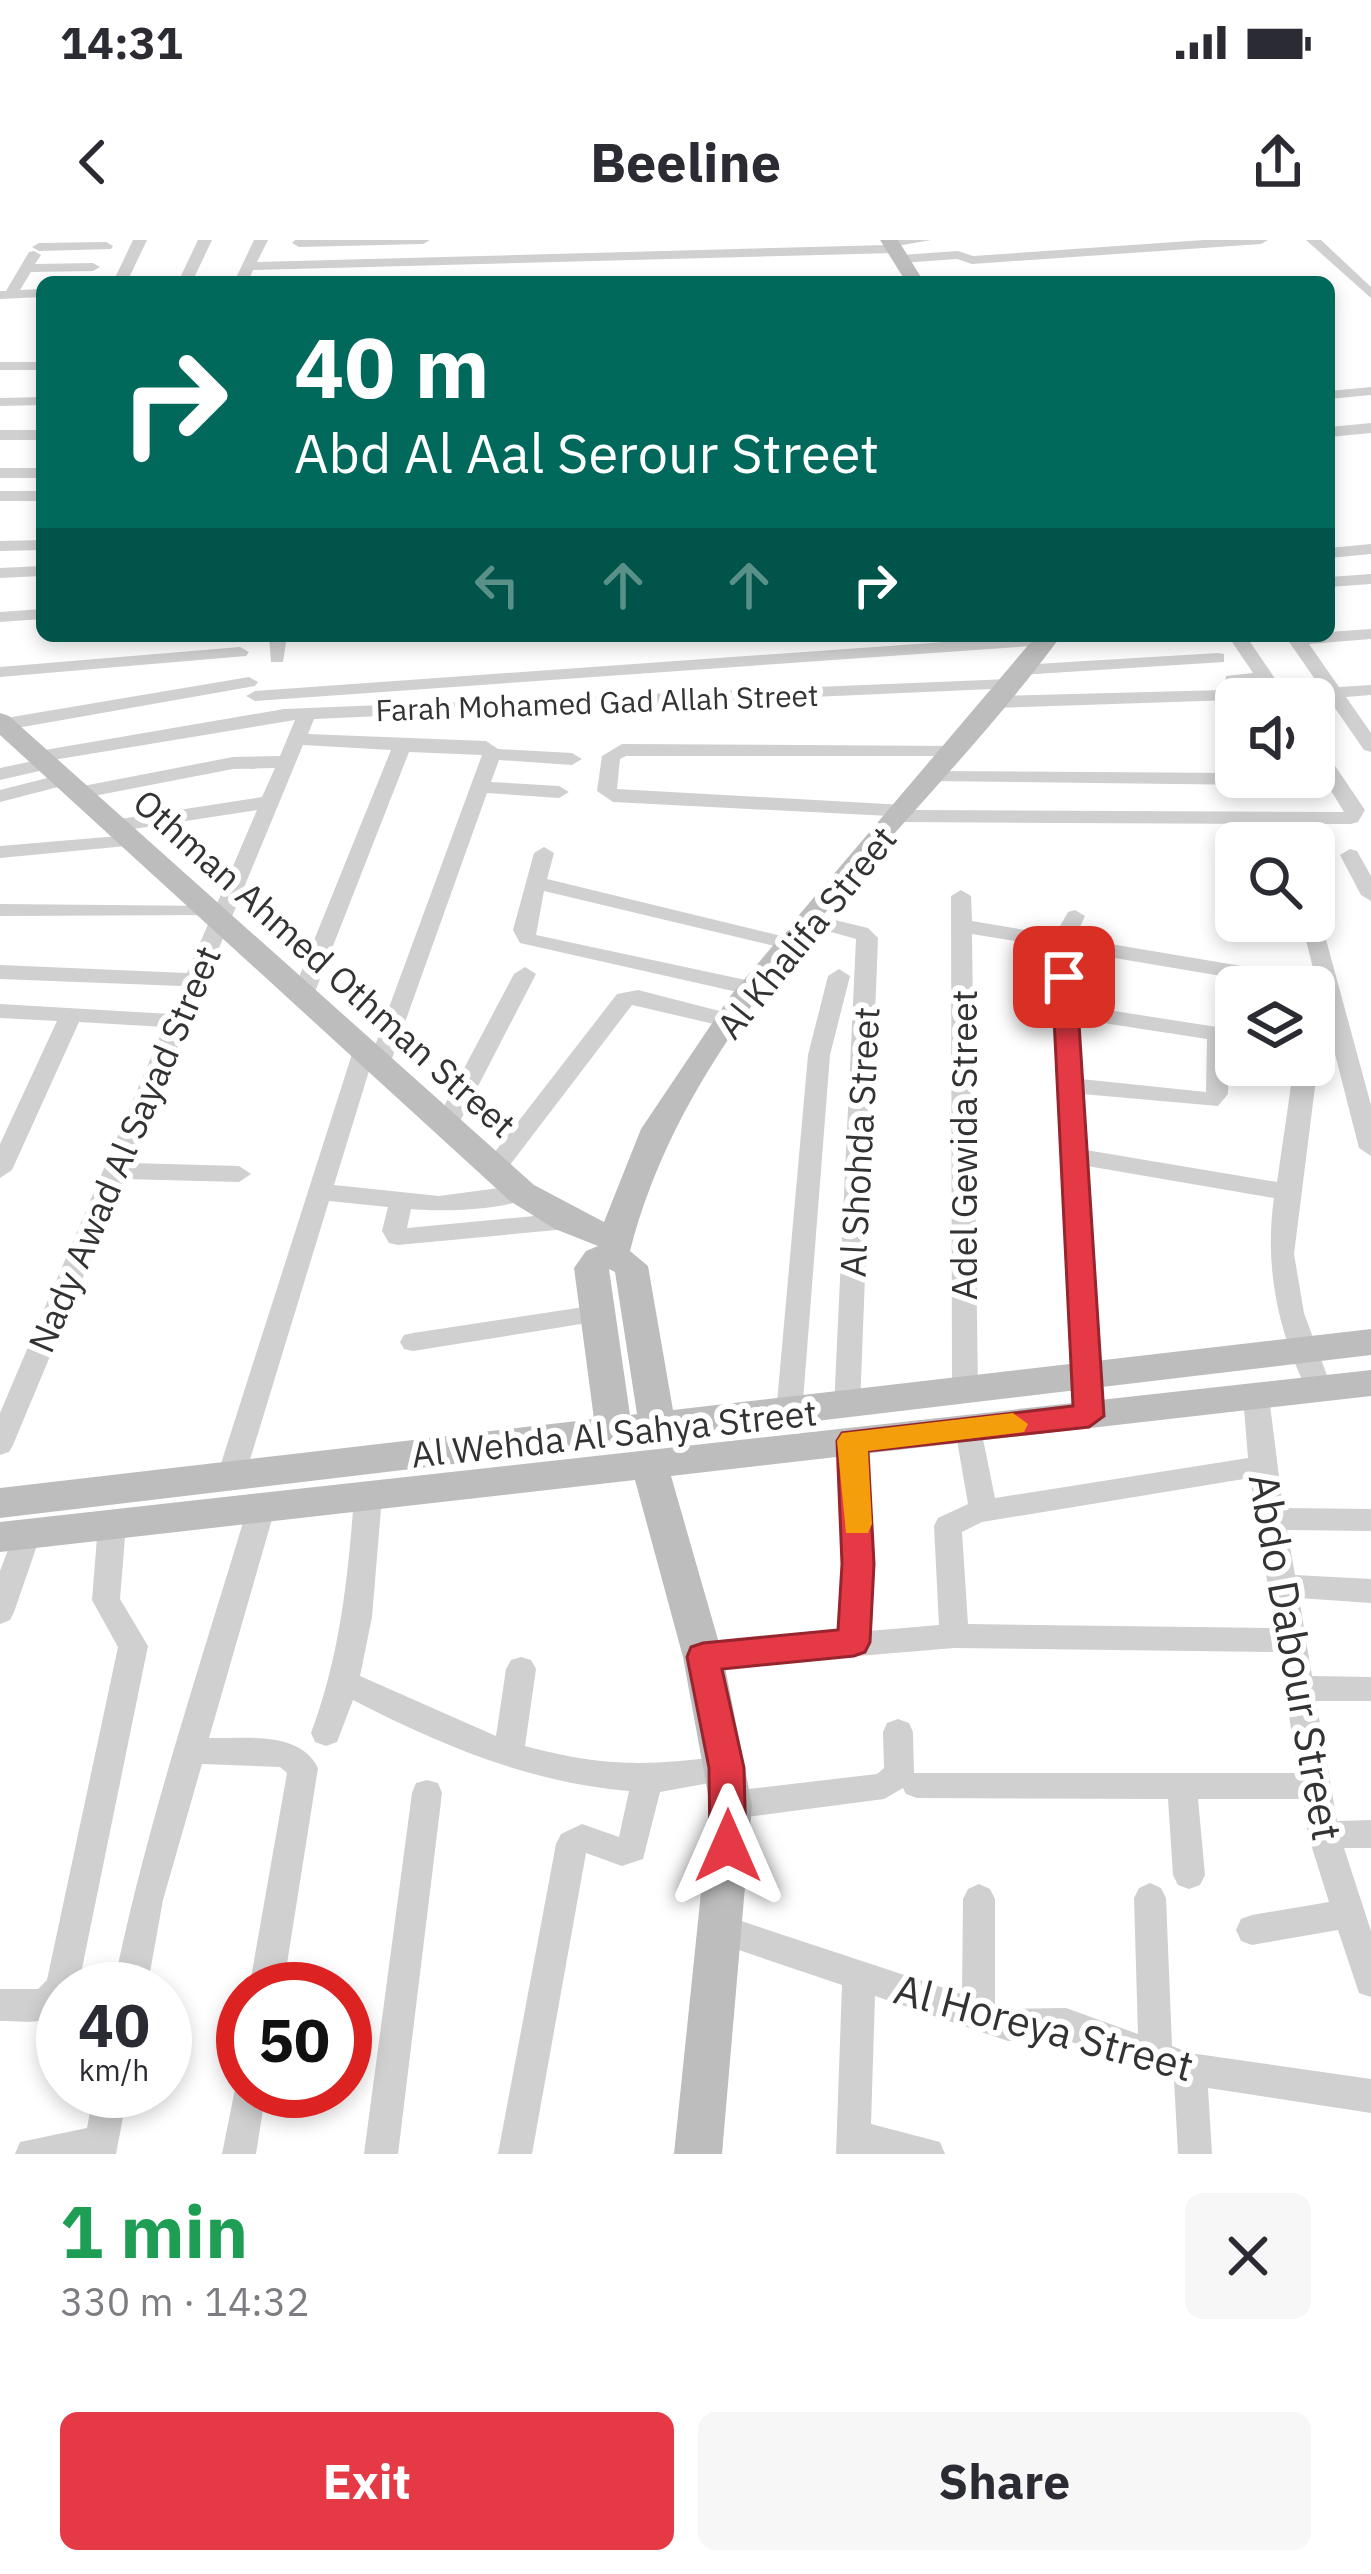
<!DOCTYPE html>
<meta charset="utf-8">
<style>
body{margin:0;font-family:"IBM Plex Sans",sans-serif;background:#f7f7f7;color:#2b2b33;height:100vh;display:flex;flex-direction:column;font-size:45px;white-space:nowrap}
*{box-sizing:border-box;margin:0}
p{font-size:39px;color:#7c7c81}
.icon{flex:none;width:66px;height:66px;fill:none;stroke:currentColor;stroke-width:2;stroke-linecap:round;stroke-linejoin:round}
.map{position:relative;height:1914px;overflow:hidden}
.panel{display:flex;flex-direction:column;background:#fff;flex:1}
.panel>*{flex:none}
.guide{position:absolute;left:36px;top:36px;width:1299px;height:366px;border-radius:18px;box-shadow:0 6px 18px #0003;background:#00695c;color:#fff;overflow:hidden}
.fabs{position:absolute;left:1215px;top:438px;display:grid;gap:24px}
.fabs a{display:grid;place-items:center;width:120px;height:120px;border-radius:18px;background:#fff;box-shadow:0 6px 18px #0003;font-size:60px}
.speed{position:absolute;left:36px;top:1722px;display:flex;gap:24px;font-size:60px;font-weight:700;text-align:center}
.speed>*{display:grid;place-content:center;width:156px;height:156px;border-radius:50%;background:#fff;box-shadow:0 6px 18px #0003;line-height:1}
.speed small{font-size:30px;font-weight:400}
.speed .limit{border:18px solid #d22;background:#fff;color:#111}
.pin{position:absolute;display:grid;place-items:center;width:102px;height:102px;color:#fff;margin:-51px;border-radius:24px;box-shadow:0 6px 18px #0006}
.me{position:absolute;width:132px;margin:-66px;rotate:0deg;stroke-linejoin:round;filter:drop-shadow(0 0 9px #0008)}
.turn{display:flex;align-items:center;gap:42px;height:252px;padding:0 60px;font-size:54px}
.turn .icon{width:156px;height:156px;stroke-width:2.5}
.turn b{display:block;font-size:84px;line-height:102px}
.lanes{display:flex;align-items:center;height:114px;padding:0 60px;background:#0003;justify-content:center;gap:60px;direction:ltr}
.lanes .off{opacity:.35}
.round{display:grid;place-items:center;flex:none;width:126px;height:126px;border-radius:18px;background:#f7f7f7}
.head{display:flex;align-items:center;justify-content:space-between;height:204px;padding:0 60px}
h1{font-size:72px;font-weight:700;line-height:90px;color:#1e9e55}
.action{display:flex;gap:24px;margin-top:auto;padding:24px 60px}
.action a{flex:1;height:138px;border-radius:18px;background:#e63946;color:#fff;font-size:48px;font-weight:700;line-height:138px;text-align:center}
.action a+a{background:#f7f7f7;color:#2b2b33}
.status{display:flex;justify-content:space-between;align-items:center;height:84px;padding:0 60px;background:#fff;direction:ltr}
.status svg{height:33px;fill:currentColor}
header{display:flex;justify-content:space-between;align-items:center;height:156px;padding:0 60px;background:#fff;font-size:54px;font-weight:700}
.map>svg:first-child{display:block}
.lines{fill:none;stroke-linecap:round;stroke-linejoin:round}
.street{fill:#d0d0d0;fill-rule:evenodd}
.secondary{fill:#bdbdbd;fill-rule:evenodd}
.route{fill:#e63946;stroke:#96252e;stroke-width:3}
.slow{fill:#f59e0b}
.labels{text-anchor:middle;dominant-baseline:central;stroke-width:12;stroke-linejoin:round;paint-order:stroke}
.far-street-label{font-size:30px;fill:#333;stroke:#fff}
.street-label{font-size:36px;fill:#333;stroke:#fff}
.near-street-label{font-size:42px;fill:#333;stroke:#fff}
</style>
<div class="status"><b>14:31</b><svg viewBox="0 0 49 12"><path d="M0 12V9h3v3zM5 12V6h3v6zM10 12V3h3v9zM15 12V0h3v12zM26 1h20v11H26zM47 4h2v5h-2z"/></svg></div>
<header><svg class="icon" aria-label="back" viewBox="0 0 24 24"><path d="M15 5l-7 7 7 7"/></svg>Beeline<svg class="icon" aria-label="share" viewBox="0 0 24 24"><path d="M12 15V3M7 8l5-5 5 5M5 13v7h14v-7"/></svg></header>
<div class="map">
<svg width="1371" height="1914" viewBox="0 0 1371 1914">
<rect width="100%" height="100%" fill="#fff"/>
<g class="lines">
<g class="street">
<polygon points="133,0 147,0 127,42 113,42"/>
<polygon points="198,0 212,0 192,42 178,42"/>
<polygon points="254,0 268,0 257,22 887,5 885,0 931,0 897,6 902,9 895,13 253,30 248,42 234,42"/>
<polygon points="295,0 430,0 423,4 299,7 292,3"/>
<polygon points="1204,0 1268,0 1261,4 972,24 957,19 901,23 894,19 901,15 958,11 973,16"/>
<polygon points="1306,0 1321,0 1371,47 1371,58"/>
<polygon points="106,2 113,6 111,9 39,11 32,7 39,3"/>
<polygon points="34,11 41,15 35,24 93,23 100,27 93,31 31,32 20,50 42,49 42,57 0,59 0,51 6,51 29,12"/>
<rect x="0" y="122" width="42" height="8"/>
<polygon points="1371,147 1371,155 1329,159 1329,151"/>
<polygon points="42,157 42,165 0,166 0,158"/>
<polygon points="1371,183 1371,193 1329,197 1329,187"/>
<rect x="0" y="190" width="42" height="10"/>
<rect x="0" y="228" width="42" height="10"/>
<rect x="0" y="251" width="42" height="10"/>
<polygon points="42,300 42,310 0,311 0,301"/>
<polygon points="1371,304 1371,314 1329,318 1329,308"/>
<polygon points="42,326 42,336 0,338 0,328"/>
<polygon points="1371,334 1371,344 1329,347 1329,337"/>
<polygon points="42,369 42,379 0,382 0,372"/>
<polygon points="1371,389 1371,399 1309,404 1339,447 1371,445 1371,455 1346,457 1371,493 1371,512 1364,510 1285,396 1329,396 1329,392"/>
<polygon points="269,396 287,396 283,422 271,422"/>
<polygon points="1028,396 1051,396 1055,400 1046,405 255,461 246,456 255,451"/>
<polygon points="1228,396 1246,396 1289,459 1271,459 1260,443 1241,445 1242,455 1233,460 995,468 986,462 995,456 1224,450 1226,436 1253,433"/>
<polygon points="240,407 249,412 246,416 0,437 0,427"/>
<polygon points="1218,413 1224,414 1224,422 1020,435 1011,430 1020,425"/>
<polygon points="249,437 258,442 255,446 0,491 0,479"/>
<path d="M 1009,439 L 1015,440 L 1015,448 L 314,479 L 308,494 L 486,501 L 498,509 L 572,513 L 582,519 L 572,525 L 499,520 L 491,542 L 559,546 L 569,552 L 559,558 L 487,553 L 389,827 L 378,834 L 369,831 L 334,945 L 439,956 L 522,945 L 534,953 C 516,971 438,972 411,969 L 407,988 L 567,973 L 579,981 L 567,989 L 398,1005 L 389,1003 L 382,991 L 388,967 L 329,961 L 245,1236 L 241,1243 L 231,1246 L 221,1243 L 217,1236 L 352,814 L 363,807 L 373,811 L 482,515 L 409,512 L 313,757 L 302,764 L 291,757 L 391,510 L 303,505 L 130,923 L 239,926 L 251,934 L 239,942 L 124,939 L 13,1205 L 9,1212 L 0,1215 L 0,1173 L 164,787 L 79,782 L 12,930 L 0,938 L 0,904 L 57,781 L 0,778 L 0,764 L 170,774 L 182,746 L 0,739 L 0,725 L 187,733 L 212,675 L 0,676 L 0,664 L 216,666 L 257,570 L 114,592 L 104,586 L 114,580 L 262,557 L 275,528 L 233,529 L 78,559 L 68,553 L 78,547 L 233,517 L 280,516 L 295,480 L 53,520 L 53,528 L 0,540 L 0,528 L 33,521 L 30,517 L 39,511 L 284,469 Z"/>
<polygon points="1234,482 1236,483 1236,498 1229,496 1225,488"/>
<polygon points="1314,503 1321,505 1365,570 1358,582 1351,584 1291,584 1298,603 1278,603 1271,584 900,582 890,576 613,562 597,551 602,516 622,504 956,506 963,508 963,516 626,516 620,519 617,549 904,565 913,570 1344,572 1314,523"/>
<polygon points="935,531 1236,533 1236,537 1265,539 1255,545 928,541 928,533"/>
<polygon points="63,534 73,540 70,544 0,562 0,550"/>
<polygon points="130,595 137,597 137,605 0,618 0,606"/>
<polygon points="544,607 554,613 547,639 798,700 802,704 791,710 544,651 536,695 755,742 766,749 755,756 520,703 513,690 534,613"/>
<polygon points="1350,609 1357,611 1371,636 1371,661 1361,655 1340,615"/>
<path d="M 961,650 L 971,656 L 972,681 L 1055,695 L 1068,672 L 1075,670 L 1085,676 L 1075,698 L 1271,731 L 1274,736 L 1271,741 L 1263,743 L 1073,711 L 1076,765 L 1236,790 L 1236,804 L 1229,803 L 1228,854 L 1218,866 L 1082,854 L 1086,910 L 1277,942 L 1294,825 L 1314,825 L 1314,822 L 1315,847 L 1294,1014 L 1304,1073 L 1332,1149 L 1328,1156 L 1310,1156 C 1278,1094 1264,1027 1274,958 L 1087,926 L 1102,1176 L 1098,1183 L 1080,1183 L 1076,1176 L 1052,707 L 972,694 L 978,1153 L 974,1160 L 956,1160 L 952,1153 L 951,656 ZM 1077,779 L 1207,799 L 1206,852 L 1081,839 Z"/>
<polygon points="810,674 868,688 878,698 860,1167 856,1174 838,1174 834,1167 856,699 803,684 800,680"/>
<polygon points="1314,675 1321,681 1371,865 1371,916 1359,908 1301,681 1314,681"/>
<polygon points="525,727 536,734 457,887 453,892 437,892 433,887 514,734"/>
<polygon points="839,729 850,736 830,815 802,1174 798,1181 780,1181 776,1174 808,815 828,736"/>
<polygon points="638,750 739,776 742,781 731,788 632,765 503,934 487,934 483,928 487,922 617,754"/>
<polygon points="597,1065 606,1068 610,1074 606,1080 413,1111 404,1109 400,1102 404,1095 413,1093"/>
<path d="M 1256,1147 L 1265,1150 L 1269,1157 L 1283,1268 L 1371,1269 L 1371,1291 L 1287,1290 L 1295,1335 L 1371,1339 L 1371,1363 L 1299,1358 L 1312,1436 L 1371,1437 L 1371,1461 L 1316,1461 L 1337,1581 L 1371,1580 L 1371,1608 L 1344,1608 L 1371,1691 L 1371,1757 L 1359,1753 L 1338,1690 L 1252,1705 L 1241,1701 L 1236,1690 L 1241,1679 L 1252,1675 L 1329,1662 L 1308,1595 L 1303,1559 L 1198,1559 L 1205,1635 L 1200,1645 L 1189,1649 L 1178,1645 L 1173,1635 L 1168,1559 L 917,1558 L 906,1554 L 903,1548 L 884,1559 L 731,1579 L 720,1575 L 716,1565 L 720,1555 L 731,1551 L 877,1534 L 884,1528 L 883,1492 L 887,1483 L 898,1479 L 909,1483 L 913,1492 L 914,1533 L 1298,1533 L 1279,1412 L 954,1408 L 703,1429 L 693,1426 L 688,1417 L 693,1408 L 703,1405 L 839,1394 L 844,1324 L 840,1201 L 844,1194 L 862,1194 L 866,1201 L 872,1324 L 868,1391 L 939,1385 L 934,1286 L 938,1278 L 968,1264 L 955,1189 L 959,1182 L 977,1182 L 981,1189 L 995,1258 L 1248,1218 L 1243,1157 L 1247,1150 ZM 1250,1238 L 1275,1388 L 968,1384 L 962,1292 L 982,1282 Z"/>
<path d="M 368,1246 L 378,1249 L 382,1257 L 372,1377 L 360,1436 L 496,1496 L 506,1429 L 511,1420 L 521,1417 L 531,1420 L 536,1429 L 525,1506 C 604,1527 646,1526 726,1516 L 737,1520 L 741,1529 L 737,1538 L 660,1552 L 643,1619 L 622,1626 L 586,1613 L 532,1914 L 498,1914 L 556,1604 L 561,1594 L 582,1584 L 619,1597 L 629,1551 C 531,1543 440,1505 353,1460 L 337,1502 L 326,1506 L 315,1502 L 311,1493 C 340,1416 348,1338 354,1257 L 358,1249 Z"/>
<path d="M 261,1258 L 271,1261 L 275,1269 L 209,1498 C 245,1499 300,1490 318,1528 L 283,1749 L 249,1749 L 287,1533 L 280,1527 L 202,1524 L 163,1660 L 147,1749 L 113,1749 C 146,1585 199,1430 247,1269 L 251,1261 Z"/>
<path d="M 112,1274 L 122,1277 L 126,1285 L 120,1359 L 148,1406 L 78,1748 L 63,1749 L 63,1770 C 46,1786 22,1781 0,1781 L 0,1749 L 38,1749 L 47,1740 L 118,1407 L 92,1360 L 98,1285 L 102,1277 Z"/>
<polygon points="27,1283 37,1286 41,1294 14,1372 10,1380 0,1384 0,1331 17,1286"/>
<polygon points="427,1540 438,1543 442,1553 398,1914 364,1914 412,1553 416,1543"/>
<polygon points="1150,1643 1161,1648 1166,1658 1172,1806 1190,1813 1371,1839 1371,1873 1208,1848 1212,1914 1178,1914 1174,1839 1066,1800 1008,1801 875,1756 871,1884 940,1902 945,1914 836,1914 842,1745 712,1701 707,1690 712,1679 723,1675 962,1754 963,1659 968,1649 979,1644 990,1649 995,1659 995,1765 1008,1769 1066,1768 1138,1794 1134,1658 1139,1648"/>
<polygon points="243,1837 243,1851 266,1851 256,1914 222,1914 237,1839"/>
<polygon points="94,1851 128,1851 116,1914 15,1914 20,1902 87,1888"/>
</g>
<g class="secondary">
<polygon points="880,0 898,0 924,42 906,42"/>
<path d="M 1036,396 L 1061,396 C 915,595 693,764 630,1011 L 648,1026 L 673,1170 L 1371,1089 L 1371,1115 L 0,1278 L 0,1248 L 594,1179 L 574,1028 L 586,1011 L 598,1006 L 555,989 L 510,961 L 0,495 L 0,473 L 9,476 L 534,945 L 604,982 L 641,889 L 731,755 ZM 609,1029 L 615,1032 L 637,1174 L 630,1175 Z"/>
<polygon points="1371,1130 1371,1156 671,1236 723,1417 752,1565 722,1914 674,1914 710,1565 683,1417 635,1240 0,1312 0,1282"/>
</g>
</g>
<polygon class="route" points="1064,729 1076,737 1104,1176 1089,1187 868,1211 874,1324 870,1402 865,1412 854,1416 722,1429 744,1528 746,1606 741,1618 728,1622 715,1618 710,1606 709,1528 687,1417 691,1407 703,1403 838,1390 842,1324 837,1201 842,1193 1073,1166 1052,737"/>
<polygon class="slow" points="1013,1173 1028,1184 1024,1192 868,1211 872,1284 868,1293 846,1293 837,1201 842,1193"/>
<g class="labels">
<g class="far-street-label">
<text transform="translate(597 462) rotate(-2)">Farah Mohamed Gad Allah Street</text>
</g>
<g class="street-label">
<text transform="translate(806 692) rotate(-51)">Al Khalifa Street</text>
<text transform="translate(325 723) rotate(42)">Othman Ahmed Othman Street</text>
<text transform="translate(859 902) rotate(-87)">Al Shohda Street</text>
<text transform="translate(963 905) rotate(-90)">Adel Gewida Street</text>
<text transform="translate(124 909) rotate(-67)">Nady Awad Al Sayad Street</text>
<text transform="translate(614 1193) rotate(-6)">Al Wehda Al Sahya Street</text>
</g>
<g class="near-street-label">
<text transform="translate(1296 1417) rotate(80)">Abdo Dabour Street</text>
<text transform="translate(1044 1787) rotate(15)">Al Horeya Street</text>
</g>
</g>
</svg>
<div class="fabs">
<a><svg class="icon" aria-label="sound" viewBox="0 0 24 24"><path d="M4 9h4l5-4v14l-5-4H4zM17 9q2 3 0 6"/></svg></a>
<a><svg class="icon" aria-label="search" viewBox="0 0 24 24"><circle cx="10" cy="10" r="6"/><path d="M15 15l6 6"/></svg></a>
<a><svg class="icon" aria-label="layers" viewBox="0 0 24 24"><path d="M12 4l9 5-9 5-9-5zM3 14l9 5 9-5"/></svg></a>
</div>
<div class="speed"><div>40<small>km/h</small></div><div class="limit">50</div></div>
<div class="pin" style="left:1064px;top:737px;background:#d93025"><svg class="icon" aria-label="arrive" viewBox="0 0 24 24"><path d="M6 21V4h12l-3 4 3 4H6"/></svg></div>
<svg class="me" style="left:728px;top:1606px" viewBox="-20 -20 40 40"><path d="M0-17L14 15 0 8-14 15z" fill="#e63946" stroke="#fff" stroke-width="4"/></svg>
<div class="guide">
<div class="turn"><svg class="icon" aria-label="right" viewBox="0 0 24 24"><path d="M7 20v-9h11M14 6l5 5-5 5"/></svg><div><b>40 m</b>Abd Al Aal Serour Street</div></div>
<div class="lanes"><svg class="icon off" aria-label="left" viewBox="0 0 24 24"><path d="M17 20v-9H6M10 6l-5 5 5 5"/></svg><svg class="icon off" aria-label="ahead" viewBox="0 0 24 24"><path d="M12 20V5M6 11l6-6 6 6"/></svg><svg class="icon off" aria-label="ahead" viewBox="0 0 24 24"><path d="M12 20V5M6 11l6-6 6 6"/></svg><svg class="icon" aria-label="right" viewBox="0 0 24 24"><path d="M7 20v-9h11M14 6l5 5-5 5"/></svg></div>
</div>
</div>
<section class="panel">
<div class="head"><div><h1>1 min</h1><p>330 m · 14:32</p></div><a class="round"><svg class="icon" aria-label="close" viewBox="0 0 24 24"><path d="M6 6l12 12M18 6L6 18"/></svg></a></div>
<div class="action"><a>Exit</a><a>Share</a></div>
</section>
